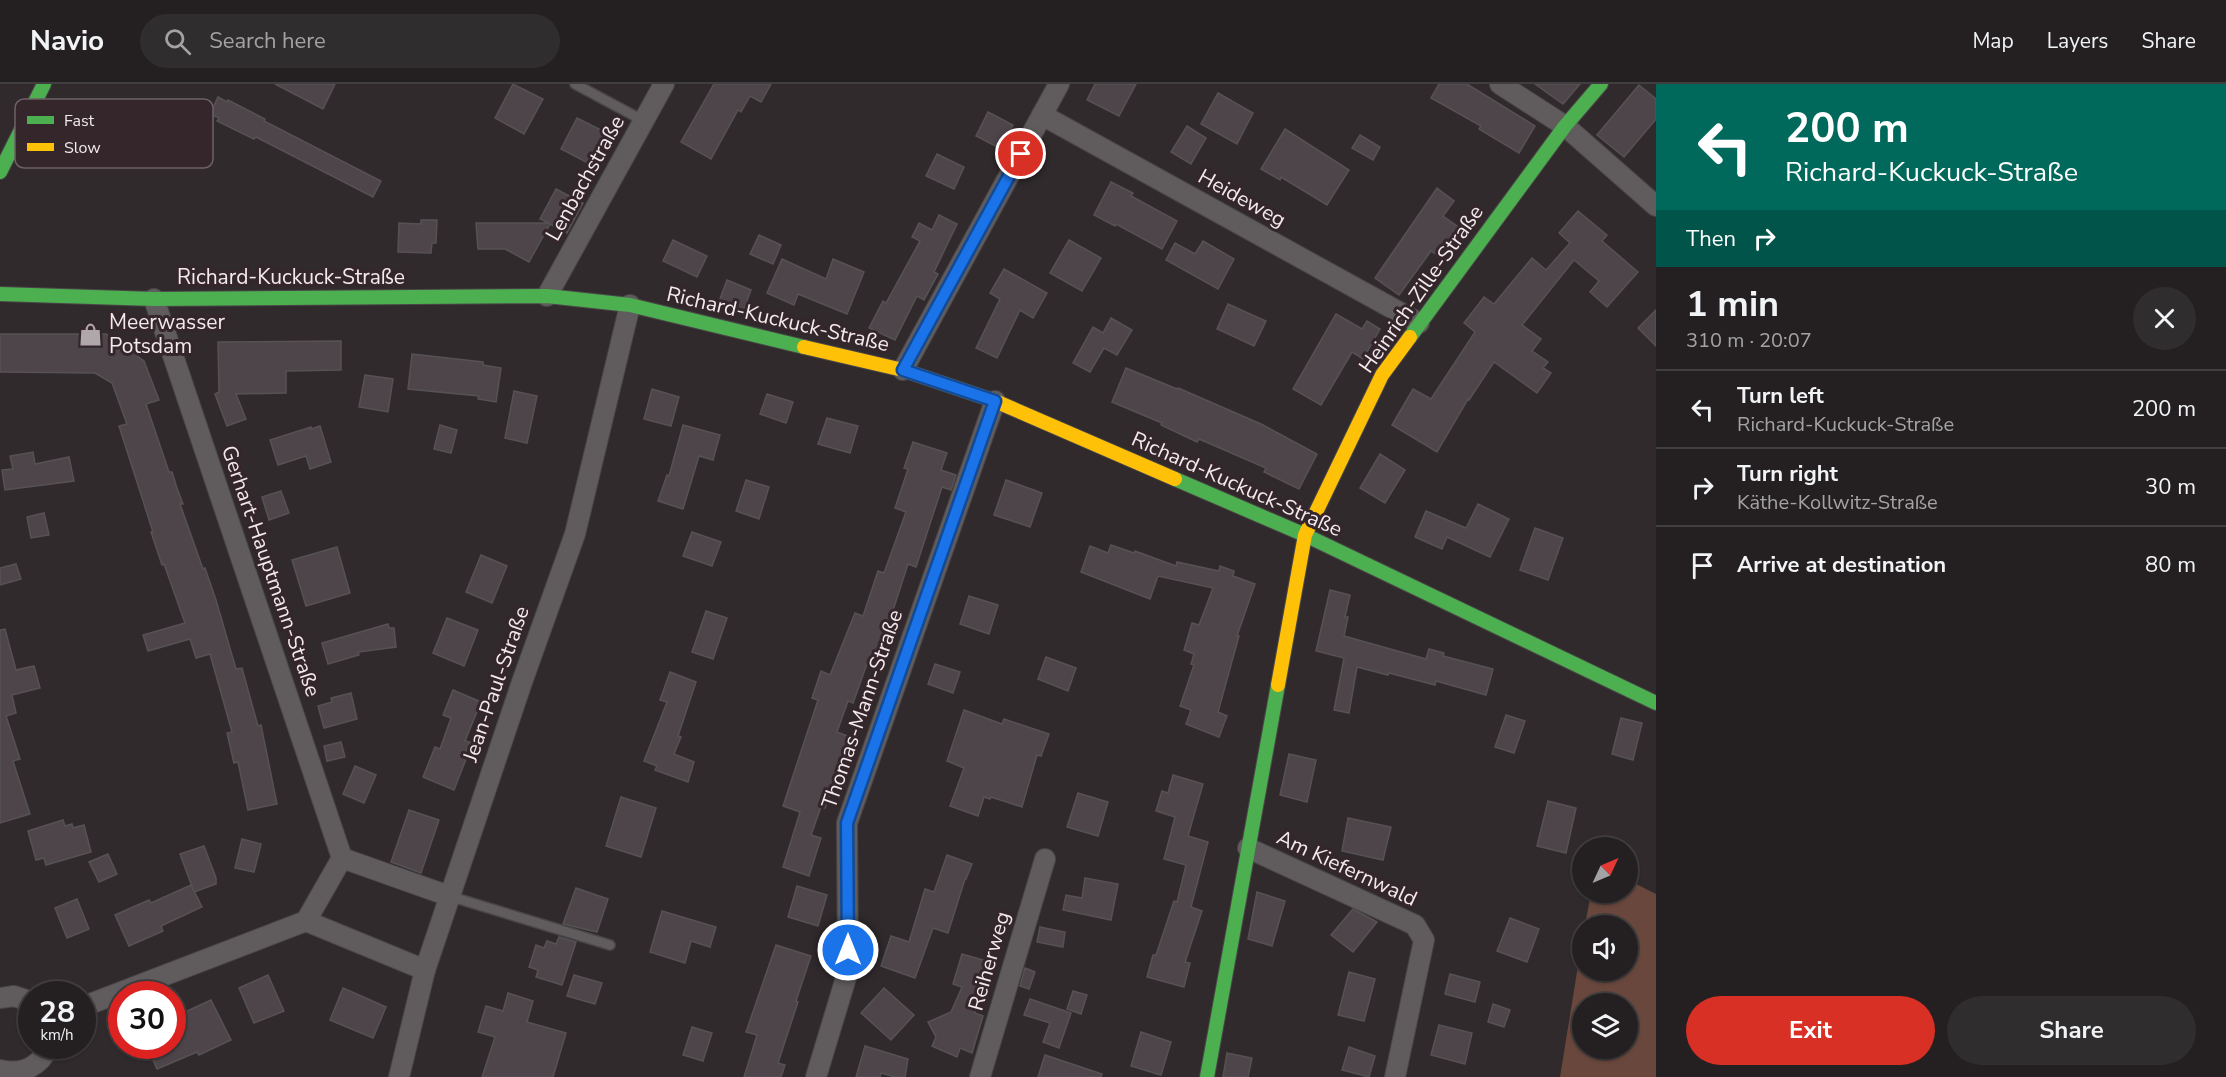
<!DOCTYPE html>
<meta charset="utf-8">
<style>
body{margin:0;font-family:"Nunito Sans",sans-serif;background:#302d2e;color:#f1f3f6;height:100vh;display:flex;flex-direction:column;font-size:22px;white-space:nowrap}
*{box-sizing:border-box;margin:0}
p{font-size:20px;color:#a3a3a5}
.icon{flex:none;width:33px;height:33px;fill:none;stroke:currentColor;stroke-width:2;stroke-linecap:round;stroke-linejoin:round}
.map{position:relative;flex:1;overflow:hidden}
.side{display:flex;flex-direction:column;background:#242021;width:570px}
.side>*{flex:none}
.top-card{background:#00695c;color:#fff;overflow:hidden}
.needle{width:39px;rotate:46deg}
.buttons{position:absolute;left:1572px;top:753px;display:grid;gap:12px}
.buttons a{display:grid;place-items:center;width:66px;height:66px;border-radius:50%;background:#242021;box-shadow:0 2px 4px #0004,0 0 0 2px #413e3f;font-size:30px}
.speed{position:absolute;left:18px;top:897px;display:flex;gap:12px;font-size:30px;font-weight:700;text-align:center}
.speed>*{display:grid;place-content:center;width:78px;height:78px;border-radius:50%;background:#242021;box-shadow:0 2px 4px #0004,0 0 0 2px #413e3f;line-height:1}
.speed small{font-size:15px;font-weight:400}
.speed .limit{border:9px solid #d22;background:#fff;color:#111}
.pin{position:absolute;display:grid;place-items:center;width:51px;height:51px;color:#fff;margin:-26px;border:3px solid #fff;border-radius:50%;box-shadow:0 2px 6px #0007}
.me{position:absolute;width:66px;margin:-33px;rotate:0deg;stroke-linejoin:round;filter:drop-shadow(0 0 4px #0008)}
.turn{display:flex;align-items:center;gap:21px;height:126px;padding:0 30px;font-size:27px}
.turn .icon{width:78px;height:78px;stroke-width:2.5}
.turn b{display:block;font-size:42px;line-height:51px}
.then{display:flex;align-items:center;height:57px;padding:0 30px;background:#0003;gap:12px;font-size:22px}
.round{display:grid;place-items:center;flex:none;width:63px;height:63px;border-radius:32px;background:#302d2e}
.headline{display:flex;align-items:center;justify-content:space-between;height:102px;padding:0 30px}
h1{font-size:36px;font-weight:700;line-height:45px}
.action{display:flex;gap:12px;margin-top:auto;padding:12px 30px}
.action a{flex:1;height:69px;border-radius:36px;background:#d93025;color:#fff;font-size:24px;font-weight:700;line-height:69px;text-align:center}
.action a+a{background:#302d2e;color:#f1f3f6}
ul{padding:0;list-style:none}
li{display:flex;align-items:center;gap:18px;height:78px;padding:0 30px;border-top:2px solid #413e3f}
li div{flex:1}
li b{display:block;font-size:22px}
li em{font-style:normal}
header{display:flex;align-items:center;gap:36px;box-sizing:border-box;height:84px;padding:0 30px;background:#242021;border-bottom:2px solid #413e3f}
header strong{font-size:28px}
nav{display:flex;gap:33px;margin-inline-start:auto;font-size:21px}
.search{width:420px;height:54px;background:#302d2e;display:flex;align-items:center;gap:15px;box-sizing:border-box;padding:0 21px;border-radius:33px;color:#a3a3a5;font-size:22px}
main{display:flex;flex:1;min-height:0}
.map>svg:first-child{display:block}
.forest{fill:#69473d;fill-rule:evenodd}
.building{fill:#4e454b;stroke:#565254;stroke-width:1.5}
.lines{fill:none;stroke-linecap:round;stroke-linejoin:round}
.lane-casing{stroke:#4a4647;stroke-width:12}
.street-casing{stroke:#4a4647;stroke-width:22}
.fast-casing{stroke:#4a4647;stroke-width:16}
.slow-casing{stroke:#4a4647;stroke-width:16}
.lane{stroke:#605c5e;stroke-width:9}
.street{stroke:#605c5e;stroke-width:20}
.fast{stroke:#4caf50;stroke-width:14}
.slow{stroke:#ffc107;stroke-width:14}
.route-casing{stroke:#114b97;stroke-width:15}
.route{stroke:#1a73e8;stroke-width:10}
.labels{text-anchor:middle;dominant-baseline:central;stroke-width:6;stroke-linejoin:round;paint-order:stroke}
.street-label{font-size:21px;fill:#f3eaed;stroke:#34262b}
.poi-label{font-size:21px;fill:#f3eaed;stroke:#34262b;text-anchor:start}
.key{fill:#34262b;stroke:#6d6165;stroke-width:1.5}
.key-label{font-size:16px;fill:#f3eaed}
</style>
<header>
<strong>Navio</strong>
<div class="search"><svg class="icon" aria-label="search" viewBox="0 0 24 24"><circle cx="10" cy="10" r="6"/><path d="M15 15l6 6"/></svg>Search here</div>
<nav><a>Map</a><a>Layers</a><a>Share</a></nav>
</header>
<main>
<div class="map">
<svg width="1656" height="993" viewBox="0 0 1656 993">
<rect width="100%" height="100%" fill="#302a2c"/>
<path class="forest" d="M 1628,796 L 1656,810 L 1656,993 L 1560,993 L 1582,857 L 1582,886 L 1628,886 L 1628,842 L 1585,841 L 1591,809 L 1628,808 ZM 1582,920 L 1628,920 L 1628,964 L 1582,964 Z"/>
<g class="building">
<polygon points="275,0 335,0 323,25"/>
<polygon points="513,0 543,15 524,50 495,34"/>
<polygon points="714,0 771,0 761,18 750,12 741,28 738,26 711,75 681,58"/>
<polygon points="1095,0 1136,0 1119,32 1087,16"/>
<polygon points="1439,0 1467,0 1535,42 1519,69 1479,45 1481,42 1431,14"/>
<polygon points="1535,0 1580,0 1563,20"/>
<polygon points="1639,1 1656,15 1656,35 1624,73 1597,51"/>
<polygon points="1218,9 1253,29 1237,60 1201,40"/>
<polygon points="218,13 227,18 228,16 265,35 264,37 381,97 373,113 256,53 254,55 217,37 219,34 210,30"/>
<polygon points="988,28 1013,41 1001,65 976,52"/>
<polygon points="577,34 605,48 588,79 561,65"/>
<polygon points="1187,42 1206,54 1191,80 1171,68"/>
<polygon points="1285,45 1349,86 1327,121 1281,93 1280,96 1261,85"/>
<polygon points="1360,51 1380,63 1373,76 1352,64"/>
<polygon points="937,70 964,83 954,105 926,92"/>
<polygon points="1111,98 1133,109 1131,112 1177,137 1162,165 1116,140 1115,142 1094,131"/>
<polygon points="1437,104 1454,117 1443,132 1461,145 1440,173 1431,167 1399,211 1375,194"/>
<polygon points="556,105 583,119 567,149 550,140 529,178 505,165 478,165 476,139 549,139 540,135"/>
<polygon points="1578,127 1607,151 1602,157 1638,188 1607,223 1590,208 1599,197 1574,176 1522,241 1541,255 1532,267 1548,278 1543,284 1551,289 1537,309 1494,278 1469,316 1468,315 1437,368 1392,341 1413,305 1431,315 1475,248 1464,239 1484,213 1494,220 1532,174 1546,186 1570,159 1559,149"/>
<polygon points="939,131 957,140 934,188 938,190 924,216 917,212 895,256 869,244 883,217 886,219 920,157 912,153 919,139 932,146"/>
<polygon points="421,136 437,136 436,159 432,159 431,169 398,168 399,139 421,140"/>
<polygon points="759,151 781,161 773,180 750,170"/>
<polygon points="673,156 707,172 697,193 663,177"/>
<polygon points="1069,156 1101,174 1082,207 1050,189"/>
<polygon points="1203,157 1234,175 1218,205 1166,176 1175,159 1195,170"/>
<polygon points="782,175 826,195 833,175 864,188 847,230 798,210 794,221 767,209"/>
<polygon points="1004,185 1047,209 1033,234 1020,226 997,274 976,264 1000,215 990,209"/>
<polygon points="727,196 751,206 742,230 718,220"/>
<polygon points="1228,220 1266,237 1254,262 1217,245"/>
<polygon points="1656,226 1656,262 1638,244"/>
<polygon points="1336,230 1362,245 1367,237 1380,245 1363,275 1352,268 1321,321 1293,305"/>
<polygon points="1111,234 1132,246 1117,271 1104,264 1090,288 1073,279 1093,243 1103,249"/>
<polygon points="0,250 106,250 144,277 159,316 146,320 169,388 172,388 177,404 183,420 180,420 203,485 205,484 216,516 236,585 242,584 258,642 261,641 277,720 248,726 238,678 234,679 227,649 232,648 210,570 196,574 190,555 148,567 143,551 185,539 164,480 162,481 151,448 153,448 119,342 127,340 112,299 95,289 0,288"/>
<polygon points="341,257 341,286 286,287 286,309 236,310 246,335 227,342 215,310 219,308 218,258"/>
<polygon points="412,270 483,278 483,281 501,284 496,318 478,315 479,312 408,305"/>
<polygon points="1126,284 1177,305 1178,304 1261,340 1317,370 1299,405 1264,388 1266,384 1199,355 1197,358 1161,341 1162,339 1112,318"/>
<polygon points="365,291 393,295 388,328 359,323"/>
<polygon points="652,305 679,313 671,342 644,335"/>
<polygon points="514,307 537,312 527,359 505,354"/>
<polygon points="767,310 793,318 786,339 760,330"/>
<polygon points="827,334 858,342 850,369 818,360"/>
<polygon points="440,341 457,346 451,369 434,365"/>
<polygon points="683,341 720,351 713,376 699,372 683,425 658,417 667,391 669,392"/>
<polygon points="320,342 331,378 310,385 306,372 278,381 270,356 311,343 311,345"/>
<polygon points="913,358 947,369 941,386 956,391 951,406 942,403 916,483 908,480 888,542 892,543 877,581 868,577 853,619 848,617 837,648 855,655 844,685 840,683 825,724 821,723 811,751 821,754 809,792 783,783 800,728 783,722 818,616 812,614 821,587 830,591 855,529 863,532 878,487 884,489 906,428 895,424 908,385 904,384"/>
<polygon points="33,368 35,380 69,373 74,397 5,406 2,386 13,385 10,372"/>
<polygon points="1380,370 1405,386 1385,419 1360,404"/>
<polygon points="746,396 769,403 759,435 736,427"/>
<polygon points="1006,396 1042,409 1030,443 994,431"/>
<polygon points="281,407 289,429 269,436 262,413"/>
<polygon points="1478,420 1509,435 1490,473 1447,453 1442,465 1415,453 1426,427 1466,444"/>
<polygon points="44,429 49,451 31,454 27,433"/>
<polygon points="1535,444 1563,454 1548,496 1520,486"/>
<polygon points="692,448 721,458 712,482 683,472"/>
<polygon points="1111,461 1134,469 1135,467 1176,482 1177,478 1219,487 1220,482 1234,487 1233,492 1255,500 1237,552 1239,552 1218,628 1227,632 1219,653 1186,640 1191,626 1180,622 1194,581 1191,580 1194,570 1184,566 1192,539 1199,541 1213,504 1158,492 1150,515 1081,488 1090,462 1108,469"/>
<polygon points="337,463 350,509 306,522 292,476"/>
<polygon points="481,471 507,482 492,519 466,508"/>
<polygon points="16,480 21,495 0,501 0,484"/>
<polygon points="1330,506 1350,511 1345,533 1348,533 1344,552 1426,575 1429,565 1444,569 1443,572 1493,585 1486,611 1436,597 1435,601 1389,589 1388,591 1357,583 1349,629 1334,626 1344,574 1316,567"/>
<polygon points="969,512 998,521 989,550 960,540"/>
<polygon points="706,527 727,534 713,575 692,568"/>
<polygon points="447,534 478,546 464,582 433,569"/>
<polygon points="388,540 389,544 394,544 396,563 358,568 359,571 328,580 322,559"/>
<polygon points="5,545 16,586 34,582 40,604 12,611 16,629 6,632 20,675 13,677 30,730 0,739 0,546"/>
<polygon points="1046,573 1076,584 1068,607 1038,595"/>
<polygon points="935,580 960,588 953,609 928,600"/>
<polygon points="670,588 696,598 678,652 681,653 674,670 694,678 688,698 655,686 657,682 644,677 667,618 660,616"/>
<polygon points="453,606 481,618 465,657 470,658 464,674 466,675 454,706 423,693 435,663 440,665 451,634 443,631"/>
<polygon points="351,609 357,635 324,644 318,622 332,618 331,614"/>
<polygon points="964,626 1002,640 1004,635 1049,650 1041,672 1037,671 1022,723 991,713 990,715 984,713 978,732 950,722 964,684 947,677"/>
<polygon points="1506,631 1525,637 1514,669 1495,663"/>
<polygon points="1621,634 1642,639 1633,676 1612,670"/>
<polygon points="341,658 345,673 327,677 324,662"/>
<polygon points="1289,670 1316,676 1307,718 1280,711"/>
<polygon points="355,682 376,691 364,719 343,710"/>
<polygon points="1173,691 1203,700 1188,752 1208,758 1191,823 1202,827 1185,878 1190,879 1184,903 1147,893 1153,871 1156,871 1174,817 1177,818 1186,781 1164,775 1175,733 1156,727 1162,707 1168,709"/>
<polygon points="1078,709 1108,718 1098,752 1067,743"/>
<polygon points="621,713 656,724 641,773 606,762"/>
<polygon points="1548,717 1576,724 1566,769 1537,762"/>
<polygon points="409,726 439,736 421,789 391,778"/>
<polygon points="1348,734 1391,743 1383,776 1342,767"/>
<polygon points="63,736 65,742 72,740 73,744 84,741 91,768 46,781 44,774 36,776 28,747"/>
<polygon points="242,755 261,760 254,788 235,784"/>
<polygon points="204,762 216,794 216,800 194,808 180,770"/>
<polygon points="108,770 117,790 99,798 89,778"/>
<polygon points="947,771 972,780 966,795 965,795 948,849 933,844 915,894 881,882 891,852 909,858 925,805 934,808"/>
<polygon points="1085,794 1118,800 1111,836 1063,826 1066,811 1082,814"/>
<polygon points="191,801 202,823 161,842 163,847 129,862 115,831 149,816 151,819"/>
<polygon points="797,802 827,811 818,842 788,833"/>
<polygon points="576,804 608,815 597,848 563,840"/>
<polygon points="1257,808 1285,817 1272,862 1248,855"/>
<polygon points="77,815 89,845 67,854 55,824"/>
<polygon points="1353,825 1377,838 1353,868 1331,851"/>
<polygon points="662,827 716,843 710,863 691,857 685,879 650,868"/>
<polygon points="1510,834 1539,845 1527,878 1497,867"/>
<polygon points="1040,843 1065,848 1063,863 1037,858"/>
<polygon points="559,853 576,858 562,901 536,893 538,886 529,883 536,861 544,864 547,857 556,860"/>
<polygon points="776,861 811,872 796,917 798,918 778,979 785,981 781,993 744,993 757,951 746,948"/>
<polygon points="962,870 990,878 975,929 983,932 972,969 960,964 957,973 932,962 936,953 928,938 951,928 962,903 953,900"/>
<polygon points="1025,884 1035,888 1029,905 1020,902"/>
<polygon points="1349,888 1375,895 1364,937 1338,931"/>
<polygon points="1450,890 1480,898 1475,918 1445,910"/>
<polygon points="268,891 284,927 254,939 239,904"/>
<polygon points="574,891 602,899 595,920 567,912"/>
<polygon points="343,904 386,923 373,954 330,936"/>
<polygon points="884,904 914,931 891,956 861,929"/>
<polygon points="1073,907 1087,911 1081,930 1067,925"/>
<polygon points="508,909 533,917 527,938 566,949 553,993 482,993 495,953 478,948 486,922 503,927"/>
<polygon points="1030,915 1071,929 1059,964 1043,958 1050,939 1024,931"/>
<polygon points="211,916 231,956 199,971 197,968 157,985 147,962 172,962 172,934"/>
<polygon points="1493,920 1510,926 1504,943 1488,938"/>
<polygon points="1439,941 1472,949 1465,980 1431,971"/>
<polygon points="692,943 712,949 703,977 683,971"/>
<polygon points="1141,948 1171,958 1161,991 1131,982"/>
<polygon points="865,962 908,975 905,993 895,993 881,989 880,993 856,993"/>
<polygon points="1349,963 1375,972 1369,993 1342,986"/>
<polygon points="1227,969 1252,974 1248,993 1223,993"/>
<polygon points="1045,971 1102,990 1101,993 1038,993"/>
</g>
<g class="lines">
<defs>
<g id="lane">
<polyline points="575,0 644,37"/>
<polyline points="449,812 610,861"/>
</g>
<g id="street">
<polyline points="1500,0 1565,42 1656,122"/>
<polyline points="1042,31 1419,239"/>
<polyline points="547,212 664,0"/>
<polyline points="154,215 342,774 449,812"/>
<polyline points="903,286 1059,0"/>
<polyline points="1248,764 1415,841 1424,856 1395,993"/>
<polyline points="306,837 342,774"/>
<polyline points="0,914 14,912 32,918"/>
<polyline points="82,923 306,837 425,886"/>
<path d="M 0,986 C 22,991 40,983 49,962"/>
<polyline points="399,993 425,886 522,598 575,450 630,221"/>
<polyline points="816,993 848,887 847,739 995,317"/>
<polyline points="980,993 1045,775"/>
</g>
<g id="fast">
<polyline points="0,88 44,0"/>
<polyline points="0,210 154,215 547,212 630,221 804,263"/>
<polyline points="1410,253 1565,42 1601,0"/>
<polyline points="1175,395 1305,451 1656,619"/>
<polyline points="1207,993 1278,601"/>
</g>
<g id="slow">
<polyline points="804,263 903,286 995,317 1175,395"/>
<polyline points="1278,601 1305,451 1382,291 1410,253"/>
</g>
</defs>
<use href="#lane" class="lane-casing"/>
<use href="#street" class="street-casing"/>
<use href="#fast" class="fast-casing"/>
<use href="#slow" class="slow-casing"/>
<use href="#lane" class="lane"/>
<use href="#street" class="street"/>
<use href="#fast" class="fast"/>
<use href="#slow" class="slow"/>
</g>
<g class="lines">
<defs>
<polyline id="route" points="848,866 847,739 995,317 903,286 1021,70"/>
</defs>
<use href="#route" class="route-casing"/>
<use href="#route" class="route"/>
</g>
<defs>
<symbol id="shop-bare" viewBox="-9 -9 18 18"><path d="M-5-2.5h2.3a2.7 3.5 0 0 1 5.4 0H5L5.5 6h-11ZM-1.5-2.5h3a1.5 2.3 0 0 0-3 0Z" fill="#afa7a9" stroke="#34262b" stroke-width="2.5" paint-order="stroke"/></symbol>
</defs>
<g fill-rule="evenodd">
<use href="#shop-bare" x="74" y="234" width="33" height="33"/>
</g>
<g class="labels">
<g class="street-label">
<text transform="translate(585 94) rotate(-61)">Lenbachstraße</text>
<text transform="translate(1242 114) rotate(29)">Heideweg</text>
<text x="291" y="193">Richard-Kuckuck-Straße</text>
<text transform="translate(1421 205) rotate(-55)">Heinrich-Zille-Straße</text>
<text transform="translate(778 235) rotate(13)">Richard-Kuckuck-Straße</text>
<text transform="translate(1237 400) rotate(24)">Richard-Kuckuck-Straße</text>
<text transform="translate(271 487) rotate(71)">Gerhart-Hauptmann-Straße</text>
<text transform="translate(496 600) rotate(-71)">Jean-Paul-Straße</text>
<text transform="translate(862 625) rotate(-71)">Thomas-Mann-Straße</text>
<text transform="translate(1347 784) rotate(25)">Am Kiefernwald</text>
<text transform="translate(989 877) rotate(-74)">Reiherweg</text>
</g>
<g class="poi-label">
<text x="109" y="238">Meerwasser<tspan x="109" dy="24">Potsdam</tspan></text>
</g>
</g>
<rect x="15" y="15" width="198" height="69" rx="9" class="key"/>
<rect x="27" y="32" width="27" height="8" fill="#4caf50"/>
<rect x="27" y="59" width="27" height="8" fill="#ffc107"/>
<g class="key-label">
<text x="64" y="42">Fast</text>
<text x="64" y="69">Slow</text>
</g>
</svg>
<div class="buttons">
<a><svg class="needle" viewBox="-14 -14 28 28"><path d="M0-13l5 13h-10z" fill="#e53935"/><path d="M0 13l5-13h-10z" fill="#a3a3a5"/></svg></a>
<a><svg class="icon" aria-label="sound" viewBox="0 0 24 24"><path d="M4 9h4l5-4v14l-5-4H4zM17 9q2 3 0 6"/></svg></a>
<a><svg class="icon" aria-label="layers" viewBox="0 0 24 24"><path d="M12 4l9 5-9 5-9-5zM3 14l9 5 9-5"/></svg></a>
</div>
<div class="speed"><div>28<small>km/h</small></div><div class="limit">30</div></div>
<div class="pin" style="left:1021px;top:70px;background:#d93025"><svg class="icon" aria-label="arrive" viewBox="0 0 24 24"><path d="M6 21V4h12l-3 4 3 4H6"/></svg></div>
<svg class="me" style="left:848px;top:866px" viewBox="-20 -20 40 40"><circle r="17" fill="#1a73e8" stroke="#fff" stroke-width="3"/><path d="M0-11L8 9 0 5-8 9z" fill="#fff"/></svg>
</div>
<section class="side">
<div class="top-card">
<div class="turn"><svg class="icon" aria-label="left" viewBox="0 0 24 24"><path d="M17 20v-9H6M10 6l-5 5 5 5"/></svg><div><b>200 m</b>Richard-Kuckuck-Straße</div></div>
<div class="then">Then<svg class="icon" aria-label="right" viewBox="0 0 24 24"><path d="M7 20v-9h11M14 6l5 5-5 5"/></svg></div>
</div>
<div class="headline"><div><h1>1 min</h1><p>310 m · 20:07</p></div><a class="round"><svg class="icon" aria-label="close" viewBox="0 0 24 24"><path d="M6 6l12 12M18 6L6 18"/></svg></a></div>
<ul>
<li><svg class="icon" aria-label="left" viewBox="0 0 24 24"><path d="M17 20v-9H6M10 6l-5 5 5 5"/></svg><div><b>Turn left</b><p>Richard-Kuckuck-Straße</p></div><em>200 m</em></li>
<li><svg class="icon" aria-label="right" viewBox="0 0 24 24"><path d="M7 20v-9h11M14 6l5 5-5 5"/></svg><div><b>Turn right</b><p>Käthe-Kollwitz-Straße</p></div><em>30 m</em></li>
<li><svg class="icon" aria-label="arrive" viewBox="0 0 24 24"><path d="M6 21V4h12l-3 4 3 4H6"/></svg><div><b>Arrive at destination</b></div><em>80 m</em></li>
</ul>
<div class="action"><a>Exit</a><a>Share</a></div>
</section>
</main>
